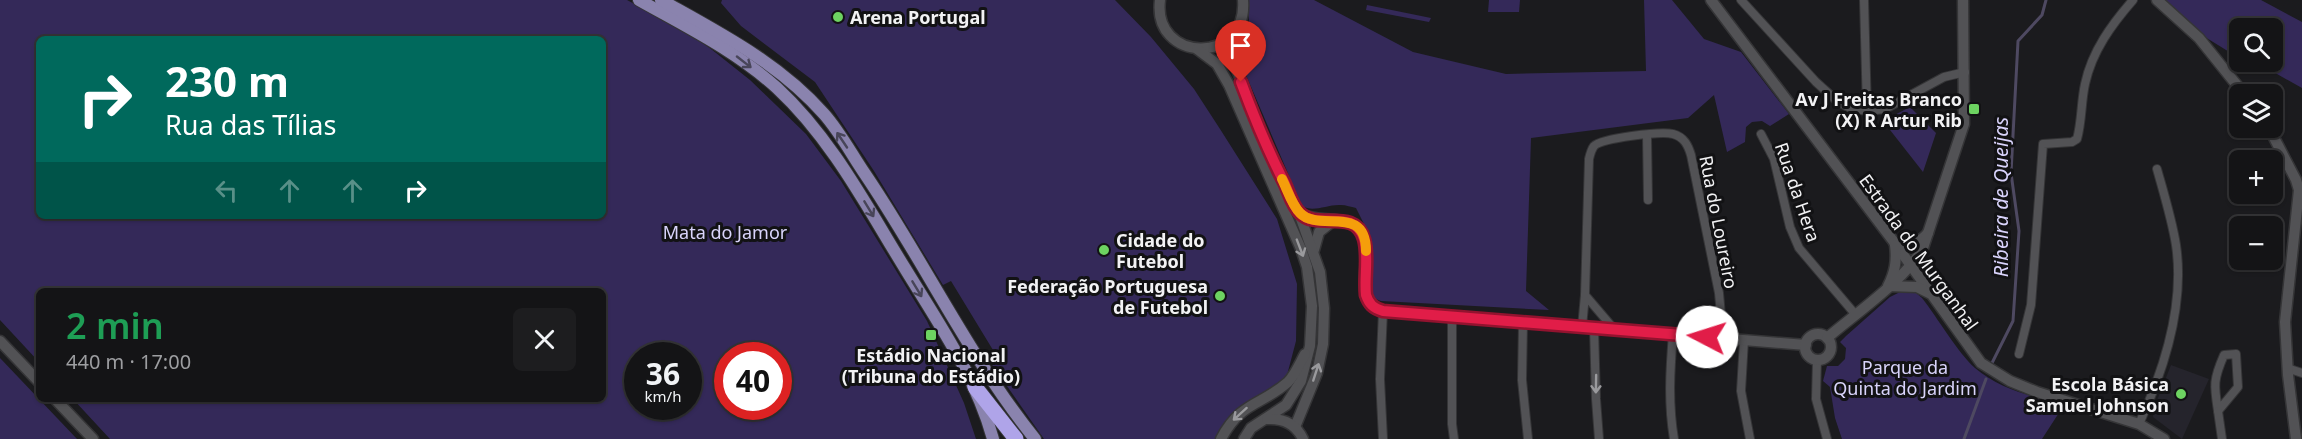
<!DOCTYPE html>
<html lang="pt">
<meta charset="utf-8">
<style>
body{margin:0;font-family:"Noto Sans",sans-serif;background:#1d1d1f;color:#f1f3f6;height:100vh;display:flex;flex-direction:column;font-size:22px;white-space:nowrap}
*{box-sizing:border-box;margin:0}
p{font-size:20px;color:#9d9ea1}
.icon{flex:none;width:33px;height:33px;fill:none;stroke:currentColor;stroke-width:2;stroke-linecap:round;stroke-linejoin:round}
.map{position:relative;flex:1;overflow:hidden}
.sheet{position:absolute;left:36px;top:288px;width:570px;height:114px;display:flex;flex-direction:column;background:#141416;border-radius:9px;box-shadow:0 2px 4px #0004,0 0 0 2px #333335}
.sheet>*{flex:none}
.banner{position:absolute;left:36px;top:36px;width:570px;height:183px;border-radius:9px;box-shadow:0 2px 4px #0004,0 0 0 2px #333335;background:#00695c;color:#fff;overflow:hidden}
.tools{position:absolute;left:2229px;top:18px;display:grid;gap:12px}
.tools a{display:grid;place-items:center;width:54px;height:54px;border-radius:9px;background:#141416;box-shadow:0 2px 4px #0004,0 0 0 2px #333335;font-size:30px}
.speed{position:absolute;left:624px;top:342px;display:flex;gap:12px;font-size:30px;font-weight:700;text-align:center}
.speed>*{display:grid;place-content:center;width:78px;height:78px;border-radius:50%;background:#141416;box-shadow:0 2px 4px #0004,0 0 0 2px #333335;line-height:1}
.speed small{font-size:15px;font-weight:400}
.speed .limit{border:9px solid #d22;background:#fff;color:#111}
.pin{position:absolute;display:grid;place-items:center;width:51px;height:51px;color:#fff;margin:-62px -26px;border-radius:50% 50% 50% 0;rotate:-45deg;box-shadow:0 0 6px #0007}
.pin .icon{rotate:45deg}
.me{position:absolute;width:66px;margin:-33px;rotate:275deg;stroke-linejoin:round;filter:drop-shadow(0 0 4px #0008)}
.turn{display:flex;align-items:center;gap:21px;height:126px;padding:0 30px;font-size:27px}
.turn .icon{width:78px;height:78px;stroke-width:2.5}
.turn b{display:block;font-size:42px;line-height:51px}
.lanes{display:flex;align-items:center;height:57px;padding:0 30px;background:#0003;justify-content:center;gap:30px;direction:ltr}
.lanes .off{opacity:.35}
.round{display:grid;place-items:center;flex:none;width:63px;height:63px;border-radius:9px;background:#1d1d1f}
.head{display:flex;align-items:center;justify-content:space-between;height:102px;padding:0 30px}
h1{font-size:36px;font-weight:600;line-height:45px;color:#1e9e55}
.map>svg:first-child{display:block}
.built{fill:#25242c}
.green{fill:#342959;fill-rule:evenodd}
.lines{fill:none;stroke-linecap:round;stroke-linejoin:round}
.stream{stroke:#4e4961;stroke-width:3}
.minor-casing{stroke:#353537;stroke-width:10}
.tertiary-casing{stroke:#353537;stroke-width:13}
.secondary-casing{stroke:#353537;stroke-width:13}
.primary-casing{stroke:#353537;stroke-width:14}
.motorway-casing{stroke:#353537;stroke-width:17}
.minor{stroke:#525255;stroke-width:8}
.tertiary{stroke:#525255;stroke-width:10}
.secondary{stroke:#525255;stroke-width:10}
.primary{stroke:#8a83ae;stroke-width:12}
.motorway{stroke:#afa4e9;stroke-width:15}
.oneway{stroke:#484559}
.oneway2{stroke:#9a9a9d}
.route-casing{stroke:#92132f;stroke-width:15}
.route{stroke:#e11d48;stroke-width:10}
.slow{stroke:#f59e0b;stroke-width:10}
.poi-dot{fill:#6dd361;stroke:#121214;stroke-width:2}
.labels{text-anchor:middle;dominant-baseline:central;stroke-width:6;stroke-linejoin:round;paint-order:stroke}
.poi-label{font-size:18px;font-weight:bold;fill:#f2f2f4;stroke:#121214;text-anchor:end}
.street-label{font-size:18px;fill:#f2f2f4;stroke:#121214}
.park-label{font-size:18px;fill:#d9d4fb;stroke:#121214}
.water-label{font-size:20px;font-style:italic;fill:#d9d3fb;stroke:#121214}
</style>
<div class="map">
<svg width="2302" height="439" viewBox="0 0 2302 439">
<rect width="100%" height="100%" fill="#1b1b1e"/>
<polygon class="built" points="2171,365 2209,379 2182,439 2153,417 2154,408"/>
<g class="green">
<path d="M 0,0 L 627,0 L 690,34 L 711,49 L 750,80 L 806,134 L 841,181 L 927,321 L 964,403 L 976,439 L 110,439 L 73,399 L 603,399 L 603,291 L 39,291 L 39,362 L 0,320 ZM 39,39 L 603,39 L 603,216 L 39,216 ZM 638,356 L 688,356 L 688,406 L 638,406 ZM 728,356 L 778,356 L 778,406 L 728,406 Z"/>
<polygon points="722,0 1115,0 1151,37 1194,89 1220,129 1277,219 1297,284 1296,341 1286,379 1265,401 1236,425 1227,439 1044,439 988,359 996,355 951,281 943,285 874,171 815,82 741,26 721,3"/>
<path d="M 1248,0 L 1314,0 L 1413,52 L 1506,74 L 1646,71 L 1644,0 L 1672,0 L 1704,39 L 1741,52 L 1789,114 L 1770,126 L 1762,121 L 1752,122 L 1746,127 L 1745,142 L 1727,152 L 1714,95 L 1688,118 L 1531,138 L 1526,291 L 1549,310 L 1381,301 L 1373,298 L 1369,287 L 1370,236 L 1356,208 C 1351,207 1346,205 1341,205 C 1327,204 1314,213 1302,206 L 1237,54 L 1249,23 Z"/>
<polygon points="1489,0 1520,0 1519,12 1488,12"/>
<polygon points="2162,0 2261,0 2302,22 2302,88 2270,70 2249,62 2272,62 2272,28 2240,28 2239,58 2205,37"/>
<polygon points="1367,5 1431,18 1429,22 1366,10"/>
<polygon points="1910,107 1936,133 1923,172 1883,121"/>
<path d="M 1902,291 L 1915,292 L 1922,298 C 1937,317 1958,353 1975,368 C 1999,389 2034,397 2064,405 L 2042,439 L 1842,439 L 1835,418 L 1830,387 L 1823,381 L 1827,366 L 1838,366 L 1845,359 L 1846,348 L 1840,342 L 1846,336 L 1890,297 Z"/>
<polygon points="0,358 77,439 0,439"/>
</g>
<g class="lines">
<g class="stream">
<polyline points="1992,363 2013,321 2019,231 2011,173 2018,41 2042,15 2046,0"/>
<polyline points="1964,439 1986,379"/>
</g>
<defs>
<g id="minor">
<polyline points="1741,0 1816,82 1837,101 1850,108 1867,111 1885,109 1944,77 1965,72"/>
<polyline points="1864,0 1867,111"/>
<polyline points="1761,134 1774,159 1790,227 1799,248 1855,314"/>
<polyline points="1647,136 1648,200"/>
<polyline points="1383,311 1380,379 1383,439"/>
<polyline points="1452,316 1452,424 1454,439"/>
<polyline points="1523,322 1522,380 1528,439"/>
<polyline points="1582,327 1585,295"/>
<polyline points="1594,328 1596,399 1599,439"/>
<path d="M 1614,329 L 1585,295 L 1589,159 C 1590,155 1591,150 1594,146 C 1602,138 1661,131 1673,134 C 1684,137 1688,145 1691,155 L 1719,293 L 1723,338"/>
<path d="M 1673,334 C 1670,370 1668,403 1674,439"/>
<polyline points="1744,340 1741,391 1750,439"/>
<path d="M 2019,354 L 2031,305 L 2043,144 L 2072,142 L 2077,139 C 2082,121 2081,102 2085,84 C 2092,51 2112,24 2133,0"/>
<path d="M 2236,354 L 2238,387 L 2218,411 C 2214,385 2213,380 2224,355 Z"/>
<polyline points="1817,359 1816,399 1827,439"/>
<polyline points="2287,368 2302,373"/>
<polyline points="2218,411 2222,439"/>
<path d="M 2139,424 C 2164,370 2185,306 2176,245 C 2172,220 2164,194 2157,169"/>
</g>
<g id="tertiary">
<path d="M 1160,0 C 1152,63 1248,66 1243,0"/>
<polyline points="1711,0 1894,242 1981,363 2010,381 2037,392 2139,424 2164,439"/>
<polyline points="2157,0 2199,38 2244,94"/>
<polyline points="2269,128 2296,180 2299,190 2285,322 2288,375 2296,439"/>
<path d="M 1299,213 C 1317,225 1352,212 1363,235 C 1374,259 1350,299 1383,311 L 1806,345"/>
<path d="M 1894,242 C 1908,248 1918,244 1928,233"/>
<path d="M 1895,245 C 1897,261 1895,272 1888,286 L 1917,287 L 1929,293"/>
<polyline points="1314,250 1319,232 1334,220"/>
<circle cx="1818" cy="347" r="13"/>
<path d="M 1827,338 C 1855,314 1906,279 1923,248 L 1964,124 L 1963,0"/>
<polyline points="0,341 39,382"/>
<polyline points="55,399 93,439"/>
</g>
<g id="secondary">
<polyline points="1237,30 1233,43 1234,62 1268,150 1299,213 1320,272 1324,308 1323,344 1317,373 1295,427"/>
<polyline points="1197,49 1217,64 1229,85 1301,249 1307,267 1312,306 1310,346 1301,381 1286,405 1251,428 1244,439"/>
<path d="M 1267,419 C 1283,418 1296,424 1303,439"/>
<path d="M 1221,439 C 1241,401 1261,406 1288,382 C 1295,375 1300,363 1305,354"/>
</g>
<g id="primary">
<path d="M 639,0 C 687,27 736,51 777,88 C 832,139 867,207 906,270 C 939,324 976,377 993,439"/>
<path d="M 661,0 C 720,33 779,63 824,114 C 840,132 852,155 865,174 C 924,261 969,357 1035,439"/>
</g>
<polyline id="motorway" points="975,387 1016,439"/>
</defs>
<use href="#minor" class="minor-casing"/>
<use href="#tertiary" class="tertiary-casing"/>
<use href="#secondary" class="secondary-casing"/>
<use href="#primary" class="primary-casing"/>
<use href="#motorway" class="motorway-casing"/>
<use href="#minor" class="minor"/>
<use href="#tertiary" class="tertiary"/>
<use href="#secondary" class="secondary"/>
<use href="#primary" class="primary"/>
<use href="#motorway" class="motorway"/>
</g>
<defs><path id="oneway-shaft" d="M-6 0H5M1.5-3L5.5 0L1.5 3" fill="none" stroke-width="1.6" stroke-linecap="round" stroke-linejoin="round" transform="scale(1.5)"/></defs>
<g class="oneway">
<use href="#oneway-shaft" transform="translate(744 62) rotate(38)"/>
<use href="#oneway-shaft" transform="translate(842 140) rotate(-124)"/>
<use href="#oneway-shaft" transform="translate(869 209) rotate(59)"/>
<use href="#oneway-shaft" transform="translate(917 289) rotate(59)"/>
</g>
<g class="oneway2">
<use href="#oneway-shaft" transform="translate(1300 248) rotate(69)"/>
<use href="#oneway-shaft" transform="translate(1316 372) rotate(-72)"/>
<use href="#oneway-shaft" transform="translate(1596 384) rotate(91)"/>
<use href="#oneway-shaft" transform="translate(1240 414) rotate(138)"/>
</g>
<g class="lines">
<defs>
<path id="route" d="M 1241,82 C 1254,117 1268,151 1285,184 C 1289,193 1293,207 1300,213 C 1317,231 1355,207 1364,239 C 1369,256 1364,277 1366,295 C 1369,304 1373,308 1383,311 L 1707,337"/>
</defs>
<use href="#route" class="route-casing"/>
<use href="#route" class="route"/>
<path class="slow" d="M 1282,179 C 1287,189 1292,205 1300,213 C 1319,233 1366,203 1366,251"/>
</g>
<g class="poi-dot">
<circle cx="838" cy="17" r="6"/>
<rect x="1968" y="103" width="12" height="12" rx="3"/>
<circle cx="1104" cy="250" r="6"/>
<circle cx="1220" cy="296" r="6"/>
<rect x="925" y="329" width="12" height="12" rx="3"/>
<circle cx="2181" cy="394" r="6"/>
</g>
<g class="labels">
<g class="poi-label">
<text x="850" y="17" text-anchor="start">Arena Portugal</text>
<text x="1962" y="99">Av J Freitas Branco<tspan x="1962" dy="21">(X) R Artur Rib</tspan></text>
<text x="1116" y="240" text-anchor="start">Cidade do<tspan x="1116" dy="21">Futebol</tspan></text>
<text x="1208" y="286">Federação Portuguesa<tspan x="1208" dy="21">de Futebol</tspan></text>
<text x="931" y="355" text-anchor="middle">Estádio Nacional<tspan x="931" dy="21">(Tribuna do Estádio)</tspan></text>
<text x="2169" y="384">Escola Básica<tspan x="2169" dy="21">Samuel Johnson</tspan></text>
</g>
<g class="street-label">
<text transform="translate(1798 192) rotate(71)">Rua da Hera</text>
<text transform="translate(1719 222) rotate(79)">Rua do Loureiro</text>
<text transform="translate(1919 252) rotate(54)">Estrada do Murganhal</text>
</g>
<g class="park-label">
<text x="725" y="232">Mata do Jamor</text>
<text x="1905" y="367">Parque da<tspan x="1905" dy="21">Quinta do Jardim</tspan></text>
</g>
<g class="water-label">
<text transform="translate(2000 197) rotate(-90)">Ribeira de Queijas</text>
</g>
</g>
</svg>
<div class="tools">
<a><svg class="icon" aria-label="search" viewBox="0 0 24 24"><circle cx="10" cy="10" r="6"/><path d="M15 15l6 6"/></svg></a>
<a><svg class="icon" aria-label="layers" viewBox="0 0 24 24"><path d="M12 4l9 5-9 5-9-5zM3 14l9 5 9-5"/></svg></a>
<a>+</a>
<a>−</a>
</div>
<div class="speed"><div>36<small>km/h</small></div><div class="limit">40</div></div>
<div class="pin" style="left:1241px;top:82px;background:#d93025"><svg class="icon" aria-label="arrive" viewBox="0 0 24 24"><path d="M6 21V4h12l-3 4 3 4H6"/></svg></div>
<svg class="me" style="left:1707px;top:337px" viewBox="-20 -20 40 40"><circle r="19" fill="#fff"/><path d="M0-13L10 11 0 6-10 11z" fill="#e11d48"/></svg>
<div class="banner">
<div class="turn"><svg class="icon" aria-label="right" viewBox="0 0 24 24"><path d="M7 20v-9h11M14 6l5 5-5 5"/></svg><div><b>230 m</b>Rua das Tílias</div></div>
<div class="lanes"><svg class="icon off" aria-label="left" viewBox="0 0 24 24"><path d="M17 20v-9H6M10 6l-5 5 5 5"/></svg><svg class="icon off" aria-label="ahead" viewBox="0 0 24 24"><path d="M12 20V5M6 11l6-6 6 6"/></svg><svg class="icon off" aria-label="ahead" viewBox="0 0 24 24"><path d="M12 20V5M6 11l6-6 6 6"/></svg><svg class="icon" aria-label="right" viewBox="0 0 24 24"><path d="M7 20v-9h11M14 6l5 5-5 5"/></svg></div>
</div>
<section class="sheet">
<div class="head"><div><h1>2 min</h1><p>440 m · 17:00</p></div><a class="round"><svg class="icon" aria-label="close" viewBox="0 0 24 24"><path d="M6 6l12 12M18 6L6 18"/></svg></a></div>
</section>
</div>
